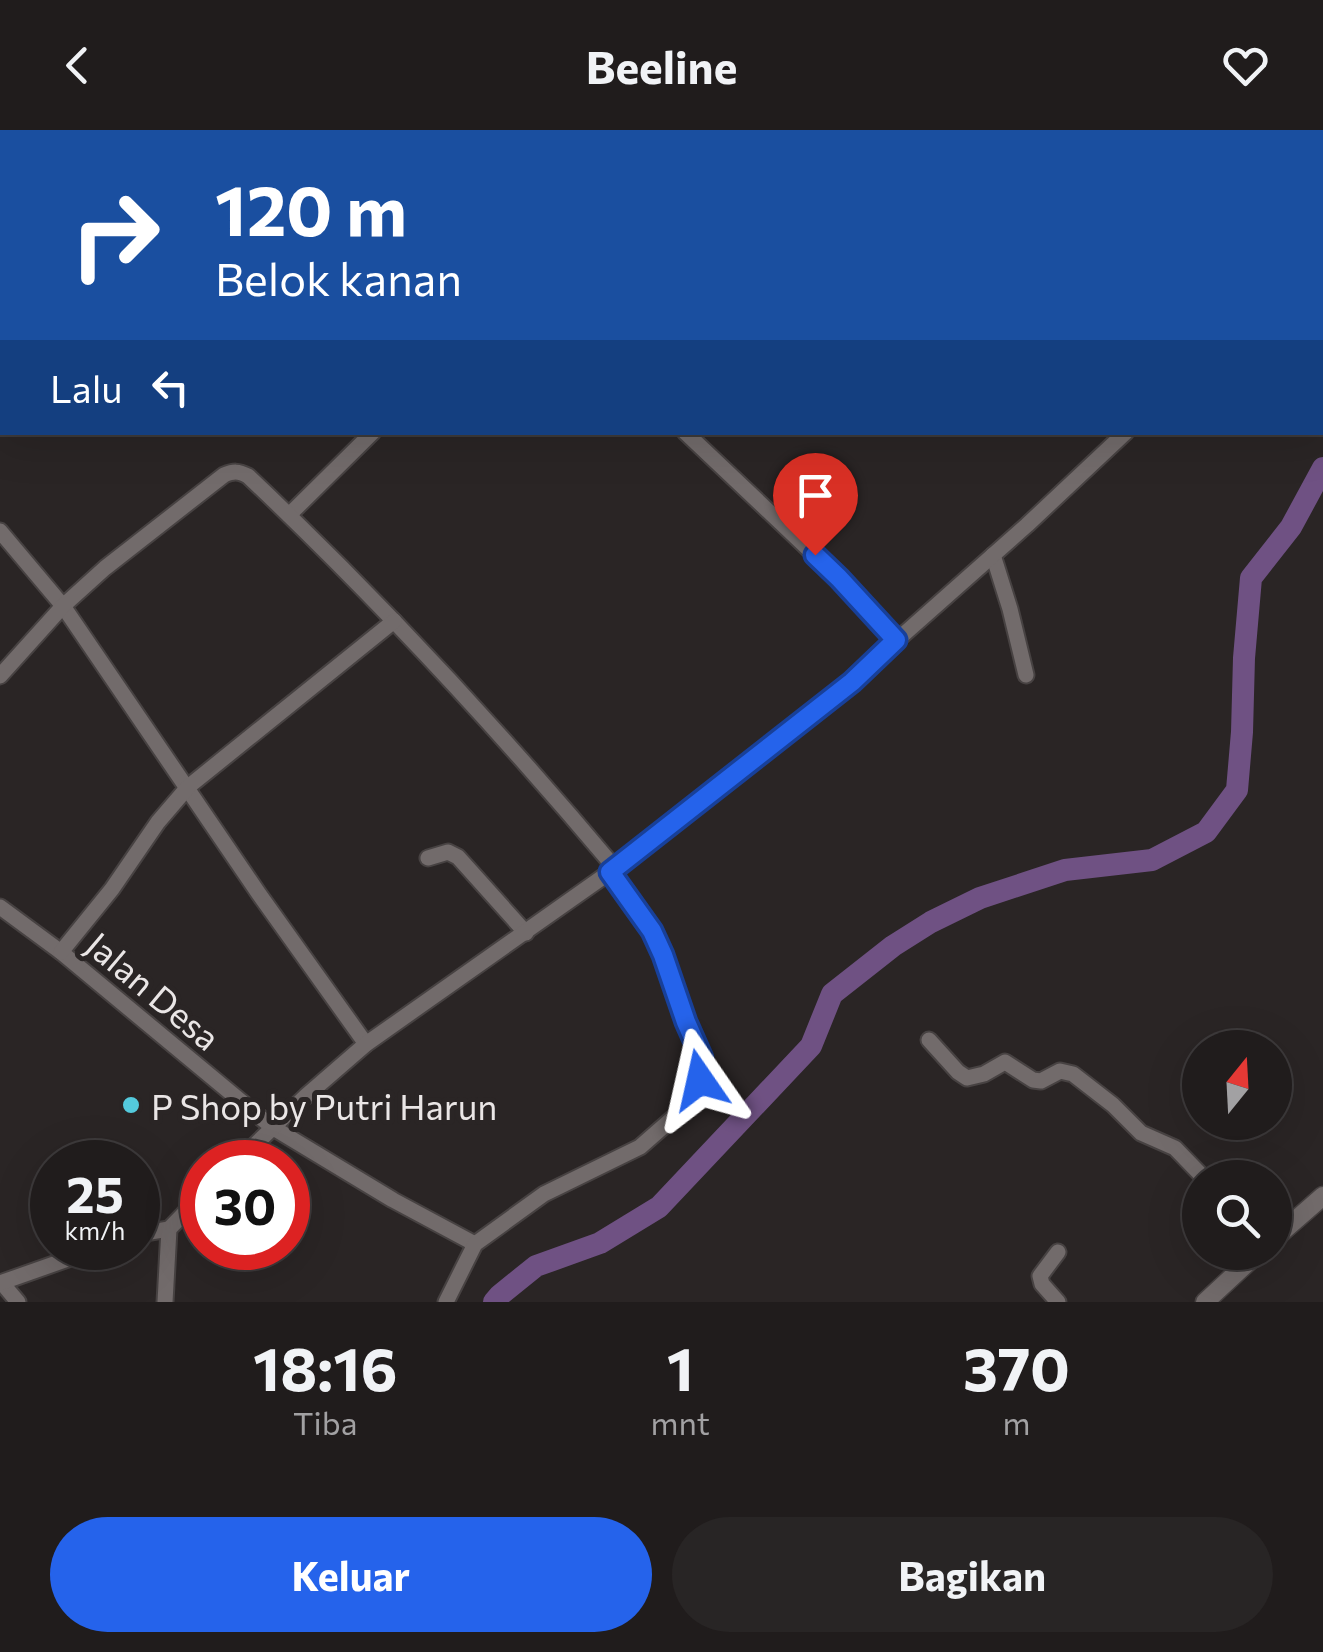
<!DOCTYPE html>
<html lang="id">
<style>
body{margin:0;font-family:Commissioner,sans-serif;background:#282525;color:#f1f3f6;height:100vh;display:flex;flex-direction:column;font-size:38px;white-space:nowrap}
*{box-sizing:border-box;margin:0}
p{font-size:32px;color:#a2a1a3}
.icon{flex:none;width:55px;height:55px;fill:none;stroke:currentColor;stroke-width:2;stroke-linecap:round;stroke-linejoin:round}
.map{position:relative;height:1172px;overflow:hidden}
.sheet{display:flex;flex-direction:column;background:#201c1c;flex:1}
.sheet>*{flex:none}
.top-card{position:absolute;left:0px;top:0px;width:1325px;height:305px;box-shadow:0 10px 40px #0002,0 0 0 2px #3d3a3b;background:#1a4fa0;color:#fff;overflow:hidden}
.needle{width:65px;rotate:18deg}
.tools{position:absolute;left:1182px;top:900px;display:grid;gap:20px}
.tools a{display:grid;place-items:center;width:110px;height:110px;border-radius:50%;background:#201c1c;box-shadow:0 10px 40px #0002,0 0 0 2px #3d3a3b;font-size:50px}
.speed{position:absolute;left:30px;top:1010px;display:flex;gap:20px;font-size:50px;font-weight:700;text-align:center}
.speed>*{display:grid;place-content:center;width:130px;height:130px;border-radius:50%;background:#201c1c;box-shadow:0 10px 40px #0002,0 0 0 2px #3d3a3b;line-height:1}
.speed small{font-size:25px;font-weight:400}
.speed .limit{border:15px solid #d22;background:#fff;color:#111}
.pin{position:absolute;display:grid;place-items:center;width:85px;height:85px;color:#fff;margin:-102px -42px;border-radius:50% 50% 50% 0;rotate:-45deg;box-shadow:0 0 10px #0007}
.pin .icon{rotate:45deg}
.me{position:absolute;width:110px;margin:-55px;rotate:349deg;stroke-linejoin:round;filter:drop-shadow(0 0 8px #0008)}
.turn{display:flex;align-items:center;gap:35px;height:210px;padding:0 50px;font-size:45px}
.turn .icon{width:130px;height:130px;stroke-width:2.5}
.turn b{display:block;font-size:70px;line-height:85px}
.then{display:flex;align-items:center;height:95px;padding:0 50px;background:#0003;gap:20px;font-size:38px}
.eta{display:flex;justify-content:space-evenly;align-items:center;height:170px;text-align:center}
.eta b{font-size:60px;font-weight:700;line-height:70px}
.primary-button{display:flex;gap:20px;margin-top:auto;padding:20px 50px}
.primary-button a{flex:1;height:115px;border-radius:60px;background:#2563eb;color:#fff;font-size:40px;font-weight:700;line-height:115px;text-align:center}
.primary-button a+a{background:#282525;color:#f1f3f6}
header{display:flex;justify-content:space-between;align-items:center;height:130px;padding:0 50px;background:#201c1c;font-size:45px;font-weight:700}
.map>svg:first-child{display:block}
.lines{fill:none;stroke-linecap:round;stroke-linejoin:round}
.river{stroke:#6f5183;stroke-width:22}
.minor-casing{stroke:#474242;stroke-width:19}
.tertiary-casing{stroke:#474242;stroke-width:21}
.minor{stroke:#726b6b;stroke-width:15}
.tertiary{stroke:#726b6b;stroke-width:18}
.route-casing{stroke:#184099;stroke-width:25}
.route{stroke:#2563eb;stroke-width:18}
.poi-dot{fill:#54cadd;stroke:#2a2525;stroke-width:4}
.labels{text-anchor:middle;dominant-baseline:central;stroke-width:10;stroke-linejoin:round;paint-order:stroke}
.street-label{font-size:35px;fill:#eae6e6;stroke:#2a2525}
.poi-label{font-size:35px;fill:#eae6e6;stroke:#2a2525;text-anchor:start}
</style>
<header><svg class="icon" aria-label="back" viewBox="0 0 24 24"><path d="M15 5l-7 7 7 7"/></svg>Beeline<svg class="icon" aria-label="heart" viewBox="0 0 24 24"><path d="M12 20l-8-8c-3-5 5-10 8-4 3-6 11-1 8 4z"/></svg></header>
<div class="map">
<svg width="1323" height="1172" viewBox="0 0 1323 1172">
<rect width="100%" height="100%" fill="#2a2525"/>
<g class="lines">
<polyline class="river" points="494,1172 500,1165 536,1136 600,1113 659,1077 811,916 832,864 893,816 931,792 980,768 1065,740 1152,730 1206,702 1237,660 1242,602 1244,528 1251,448 1291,397 1323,338"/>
<defs>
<g id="minor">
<polyline points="422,0 425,2"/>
<polyline points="1031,0 1034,2"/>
<polyline points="1312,0 1313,2"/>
<polyline points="866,2 870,0"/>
<polyline points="1322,125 1323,125"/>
<polyline points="685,302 839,448 896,511"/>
<polyline points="289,385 373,302"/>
<polyline points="0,401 63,476 259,764 366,914"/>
<polyline points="993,425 1010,479 1026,545"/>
<path d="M 0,546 L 63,476 L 105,438 L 224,345 C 234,341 238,341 248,346 C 378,469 500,601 615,738"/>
<polyline points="428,728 448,722 458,727 526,803"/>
<polyline points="0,777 61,822 272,997 393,1070 475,1114"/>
<polyline points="61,822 112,759 158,692 188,657 394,491"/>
<polyline points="929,910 958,942 967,948 984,944 1005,932 1033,950 1041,951 1060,941 1073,944 1113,975 1141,1003 1175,1018 1204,1048"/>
<polyline points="237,1032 306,966 366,914 610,742 851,551 1027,395 1126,302"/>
<polyline points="288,1092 289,1094"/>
<polyline points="138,1104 169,1099"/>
<polyline points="1058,1122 1040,1146 1042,1154 1058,1172"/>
<polyline points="5,1152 7,1159 18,1172"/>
<polyline points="0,1153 99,1118"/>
<polyline points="165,1172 169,1099 202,1065"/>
<polyline points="446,1172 475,1114 544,1064 640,1017 681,981 700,950 703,938 702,927 686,892 663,825 652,801 610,742"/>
</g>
<g id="tertiary">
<polyline points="1275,1108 1323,1066"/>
<polyline points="1205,1172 1259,1122"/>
</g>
</defs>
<use href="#minor" class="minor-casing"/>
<use href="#tertiary" class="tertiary-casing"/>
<use href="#minor" class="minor"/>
<use href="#tertiary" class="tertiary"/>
</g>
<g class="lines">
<defs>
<polyline id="route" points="700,950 702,928 686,892 663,825 652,801 610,742 852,552 896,510 839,448 815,425"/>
</defs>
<use href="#route" class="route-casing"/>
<use href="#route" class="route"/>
</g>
<circle class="poi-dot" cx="131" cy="975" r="10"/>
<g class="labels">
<g class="street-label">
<text transform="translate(154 860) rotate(40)">Jalan Desa</text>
</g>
<g class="poi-label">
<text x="151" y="975">P Shop by Putri Harun</text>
</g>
</g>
</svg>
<div class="tools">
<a><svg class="needle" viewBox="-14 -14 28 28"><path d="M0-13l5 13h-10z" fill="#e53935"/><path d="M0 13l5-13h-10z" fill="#a2a1a3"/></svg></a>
<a><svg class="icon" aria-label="search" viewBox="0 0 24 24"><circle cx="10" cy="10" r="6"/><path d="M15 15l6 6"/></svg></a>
</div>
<div class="speed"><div>25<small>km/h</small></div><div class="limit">30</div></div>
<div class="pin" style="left:815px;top:425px;background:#d93025"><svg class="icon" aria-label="arrive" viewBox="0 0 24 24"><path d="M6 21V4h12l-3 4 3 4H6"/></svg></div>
<svg class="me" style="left:700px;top:950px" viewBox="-20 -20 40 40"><path d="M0-17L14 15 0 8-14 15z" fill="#2563eb" stroke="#fff" stroke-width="4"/></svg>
<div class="top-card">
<div class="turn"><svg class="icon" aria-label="right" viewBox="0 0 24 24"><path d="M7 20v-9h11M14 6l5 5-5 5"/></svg><div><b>120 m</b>Belok kanan</div></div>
<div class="then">Lalu<svg class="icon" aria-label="left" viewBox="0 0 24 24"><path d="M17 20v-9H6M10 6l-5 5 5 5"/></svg></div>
</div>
</div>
<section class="sheet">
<div class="eta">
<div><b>18:16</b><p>Tiba</p></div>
<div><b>1</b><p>mnt</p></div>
<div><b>370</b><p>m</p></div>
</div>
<div class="primary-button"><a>Keluar</a><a>Bagikan</a></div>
</section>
